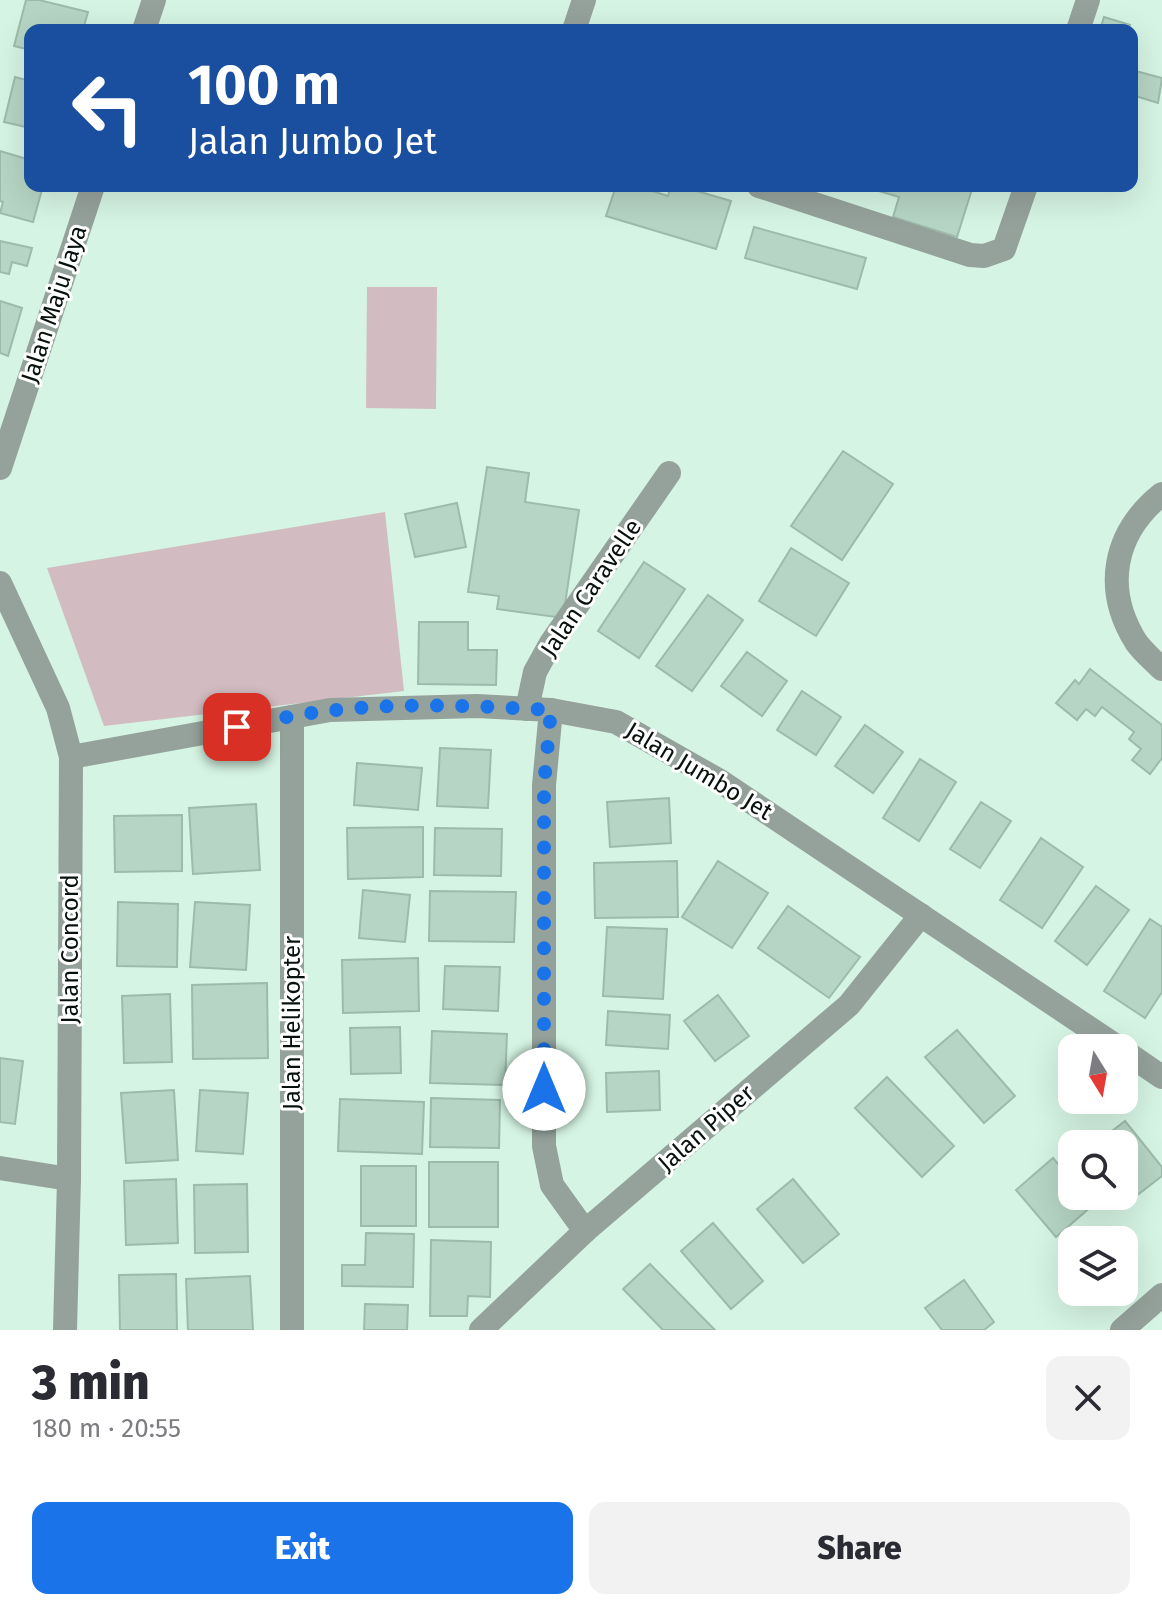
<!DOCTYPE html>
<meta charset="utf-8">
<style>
body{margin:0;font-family:"Fira Sans",sans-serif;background:#f2f2f3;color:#2b2b33;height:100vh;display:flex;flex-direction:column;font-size:30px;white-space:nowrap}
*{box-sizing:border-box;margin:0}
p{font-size:26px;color:#7c7c81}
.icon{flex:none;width:44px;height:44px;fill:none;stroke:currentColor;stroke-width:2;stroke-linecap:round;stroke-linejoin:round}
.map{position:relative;height:1330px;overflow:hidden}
.details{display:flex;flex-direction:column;background:#fff;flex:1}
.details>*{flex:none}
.guide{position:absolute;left:24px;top:24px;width:1114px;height:168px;border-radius:16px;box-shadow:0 8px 32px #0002;background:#1a4fa0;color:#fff;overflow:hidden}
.needle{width:52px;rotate:169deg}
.buttons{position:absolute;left:1058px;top:1034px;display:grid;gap:16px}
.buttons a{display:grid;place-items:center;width:80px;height:80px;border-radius:16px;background:#fff;box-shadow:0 8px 32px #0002;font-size:40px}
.pin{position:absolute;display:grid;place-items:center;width:68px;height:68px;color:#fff;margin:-34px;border-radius:16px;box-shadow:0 4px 12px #0006}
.me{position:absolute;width:88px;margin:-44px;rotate:0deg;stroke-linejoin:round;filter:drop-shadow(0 0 6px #0008)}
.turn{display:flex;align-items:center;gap:28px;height:168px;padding:0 32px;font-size:36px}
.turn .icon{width:104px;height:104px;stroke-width:2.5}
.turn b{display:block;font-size:56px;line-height:68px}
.round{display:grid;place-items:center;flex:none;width:84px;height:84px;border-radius:16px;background:#f2f2f3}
.head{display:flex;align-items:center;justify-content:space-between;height:136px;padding:0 32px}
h1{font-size:48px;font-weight:800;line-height:60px}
.action{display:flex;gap:16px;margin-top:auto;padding:16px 32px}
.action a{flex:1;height:92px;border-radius:16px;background:#1a73e8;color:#fff;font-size:32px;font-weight:800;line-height:92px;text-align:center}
.action a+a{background:#f2f2f3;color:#2b2b33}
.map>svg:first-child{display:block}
.green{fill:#d2bcc1}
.building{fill:#b6d5c4;stroke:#9dbbab;stroke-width:2}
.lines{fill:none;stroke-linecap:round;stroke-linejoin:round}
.minor{stroke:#95a29b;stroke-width:24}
.route{stroke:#1a73e8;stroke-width:14;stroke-dasharray:0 25.2}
.labels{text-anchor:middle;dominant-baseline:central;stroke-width:6;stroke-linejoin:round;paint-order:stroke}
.street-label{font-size:24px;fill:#07120d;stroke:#fff}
</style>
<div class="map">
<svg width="1162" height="1330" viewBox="0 0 1162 1330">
<rect width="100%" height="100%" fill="#d5f4e3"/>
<g class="green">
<polygon points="367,287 437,287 436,409 366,408"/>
<polygon points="385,512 404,691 104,726 47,568"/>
</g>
<g class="building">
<polygon points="26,0 39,0 88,12 83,30 30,30 30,50 14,46"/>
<polygon points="1104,17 1130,25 1128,30 1100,30"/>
<polygon points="1132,70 1162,78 1158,103 1132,95"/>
<polygon points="15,77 30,81 30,128 4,122"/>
<polygon points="0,151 30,160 30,186 43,186 33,222 0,213 3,202 0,201"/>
<polygon points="616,186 636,186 668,196 671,186 680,186 731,201 716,249 606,216"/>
<polygon points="862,186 973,186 957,237 893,217 899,197"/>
<polygon points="754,227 866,258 857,289 745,258"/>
<polygon points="0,241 32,248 27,266 12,262 9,274 0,272"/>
<polygon points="0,301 22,308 8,356 0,353"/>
<polygon points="843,451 893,484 842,560 791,526"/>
<polygon points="487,467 529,473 525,502 579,510 563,618 497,609 499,596 468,592"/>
<polygon points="457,503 466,547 415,557 405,514"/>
<polygon points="791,548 849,583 816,636 759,601"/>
<polygon points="644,562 685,589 639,658 598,631"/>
<polygon points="708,595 743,620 692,691 656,666"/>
<polygon points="419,622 468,622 468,650 497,650 496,685 418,684"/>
<polygon points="747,652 787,681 762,716 721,686"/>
<polygon points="1090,669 1162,725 1162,758 1150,774 1132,760 1141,749 1129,739 1134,732 1102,707 1095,716 1086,709 1077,720 1056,703 1075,680 1079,684"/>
<polygon points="802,691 841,717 816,755 777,730"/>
<polygon points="865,725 903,752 873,793 835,766"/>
<polygon points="440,748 491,750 488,808 437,806"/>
<polygon points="920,759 956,782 919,841 883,818"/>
<polygon points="357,763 422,768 418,810 354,805"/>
<polygon points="669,798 671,843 610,847 607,802"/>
<polygon points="981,802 1011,821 980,868 950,849"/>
<polygon points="256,804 260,870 193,874 189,808"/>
<polygon points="182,815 182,871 115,872 114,816"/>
<polygon points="423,827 423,877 348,879 347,828"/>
<polygon points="435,828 502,829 501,876 434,875"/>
<polygon points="1041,838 1083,867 1042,928 1000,900"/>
<polygon points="677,861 678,917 595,918 594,863"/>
<polygon points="718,861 768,893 732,948 682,917"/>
<polygon points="1096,886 1129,910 1087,965 1055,941"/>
<polygon points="363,890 410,895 405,942 359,938"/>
<polygon points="430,891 516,892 514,942 429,941"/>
<polygon points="118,902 178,904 177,967 117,966"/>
<polygon points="195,902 250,905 246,970 190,967"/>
<polygon points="788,906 860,957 829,998 758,948"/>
<polygon points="1150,919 1162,927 1162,992 1145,1018 1104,991"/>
<polygon points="607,927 667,929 663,999 603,996"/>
<polygon points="418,958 419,1011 343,1013 342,960"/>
<polygon points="445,966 500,967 498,1011 443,1009"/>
<polygon points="267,983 268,1058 193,1059 192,985"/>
<polygon points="170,994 172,1062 124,1063 122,996"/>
<polygon points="718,995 749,1036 715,1061 684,1021"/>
<polygon points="608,1011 670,1015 668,1049 606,1045"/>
<polygon points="400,1027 401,1073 351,1074 350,1028"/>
<polygon points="957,1030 1015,1096 984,1123 925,1057"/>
<polygon points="432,1031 507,1034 505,1085 430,1083"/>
<polygon points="0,1058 23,1061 15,1124 0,1122"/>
<polygon points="659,1071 660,1110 607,1112 606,1073"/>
<polygon points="887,1077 954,1146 922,1177 855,1108"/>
<polygon points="174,1090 178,1160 126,1163 121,1093"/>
<polygon points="200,1090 248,1093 243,1154 196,1151"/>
<polygon points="431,1098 500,1100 499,1148 430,1147"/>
<polygon points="340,1099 424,1102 422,1154 338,1151"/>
<polygon points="1125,1121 1162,1167 1162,1176 1127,1203 1122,1196 1124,1196 1124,1178 1130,1173 1124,1165 1124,1144 1107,1144 1103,1138"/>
<polygon points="1053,1158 1072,1180 1072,1196 1086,1196 1093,1205 1056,1237 1016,1190"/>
<rect x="429" y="1162" width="69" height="65"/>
<rect x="361" y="1166" width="55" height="60"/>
<polygon points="176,1179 178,1243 126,1245 124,1181"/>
<polygon points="793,1179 839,1234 803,1263 757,1209"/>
<polygon points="247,1184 248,1252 195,1253 194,1185"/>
<polygon points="713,1223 763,1281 731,1309 681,1251"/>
<polygon points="366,1233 414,1234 413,1287 342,1286 342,1265 365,1265"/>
<polygon points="431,1240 491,1242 490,1297 468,1296 467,1316 430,1316"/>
<polygon points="650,1264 715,1330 663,1330 623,1289"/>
<polygon points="176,1274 177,1330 120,1330 119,1275"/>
<polygon points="250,1276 253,1330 188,1330 186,1279"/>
<polygon points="964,1280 994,1322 984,1330 942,1330 925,1308"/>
<polygon points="365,1304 408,1305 407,1330 364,1330"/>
</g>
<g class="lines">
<g class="minor">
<polyline points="144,30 154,0"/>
<polyline points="574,30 584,0"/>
<polyline points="1078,30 1088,0"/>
<polyline points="759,186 970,255 984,256 1004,249 1026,186"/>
<polyline points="0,468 93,186"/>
<path d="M 1162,494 C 1113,533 1103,589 1136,642 C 1143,652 1154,661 1162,669"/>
<polyline points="0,583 58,708 71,757 69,1179 65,1330"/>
<polyline points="527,709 535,672 551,643 669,473"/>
<polyline points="551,710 544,785 544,1146 552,1185 585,1231"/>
<polyline points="71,757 330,710 477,706 551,710 616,722 720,781 1119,1048"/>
<polyline points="1124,1051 1162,1077"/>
<polyline points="0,1168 69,1179"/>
<polyline points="292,1330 292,717"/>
<polyline points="481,1330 585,1231 849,1005 921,915"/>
<polyline points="1122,1330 1162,1295"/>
</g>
</g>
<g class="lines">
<path class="route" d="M 237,727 C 267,721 298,714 328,711 C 402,702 478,706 551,710 L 544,785 L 544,1089"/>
</g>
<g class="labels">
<g class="street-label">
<text transform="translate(54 304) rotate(-72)">Jalan Maju Jaya</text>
<text transform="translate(591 588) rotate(-56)">Jalan Caravelle</text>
<text transform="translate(699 771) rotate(31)">Jalan Jumbo Jet</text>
<text transform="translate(70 949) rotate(-90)">Jalan Concord</text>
<text transform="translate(292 1023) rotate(-90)">Jalan Helikopter</text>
<text transform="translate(706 1128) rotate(-41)">Jalan Piper</text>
</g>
</g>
</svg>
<div class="buttons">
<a><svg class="needle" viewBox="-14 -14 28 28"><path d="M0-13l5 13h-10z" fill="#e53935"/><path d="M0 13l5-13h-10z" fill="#7c7c81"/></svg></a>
<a><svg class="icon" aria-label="search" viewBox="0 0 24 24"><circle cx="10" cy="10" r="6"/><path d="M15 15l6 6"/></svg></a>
<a><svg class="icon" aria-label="layers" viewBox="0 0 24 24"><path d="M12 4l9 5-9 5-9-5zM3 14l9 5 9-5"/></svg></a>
</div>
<div class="pin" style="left:237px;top:727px;background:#d93025"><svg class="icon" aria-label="arrive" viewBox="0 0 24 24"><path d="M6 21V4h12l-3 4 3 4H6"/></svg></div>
<svg class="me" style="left:544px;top:1089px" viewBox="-20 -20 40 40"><circle r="19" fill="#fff"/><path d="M0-13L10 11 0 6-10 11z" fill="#1a73e8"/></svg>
<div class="guide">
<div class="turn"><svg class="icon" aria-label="left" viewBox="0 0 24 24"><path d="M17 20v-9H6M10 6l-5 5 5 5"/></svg><div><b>100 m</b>Jalan Jumbo Jet</div></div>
</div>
</div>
<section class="details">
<div class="head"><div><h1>3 min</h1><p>180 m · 20:55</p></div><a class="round"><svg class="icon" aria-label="close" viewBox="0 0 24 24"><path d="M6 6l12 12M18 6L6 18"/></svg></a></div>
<div class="action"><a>Exit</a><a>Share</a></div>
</section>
